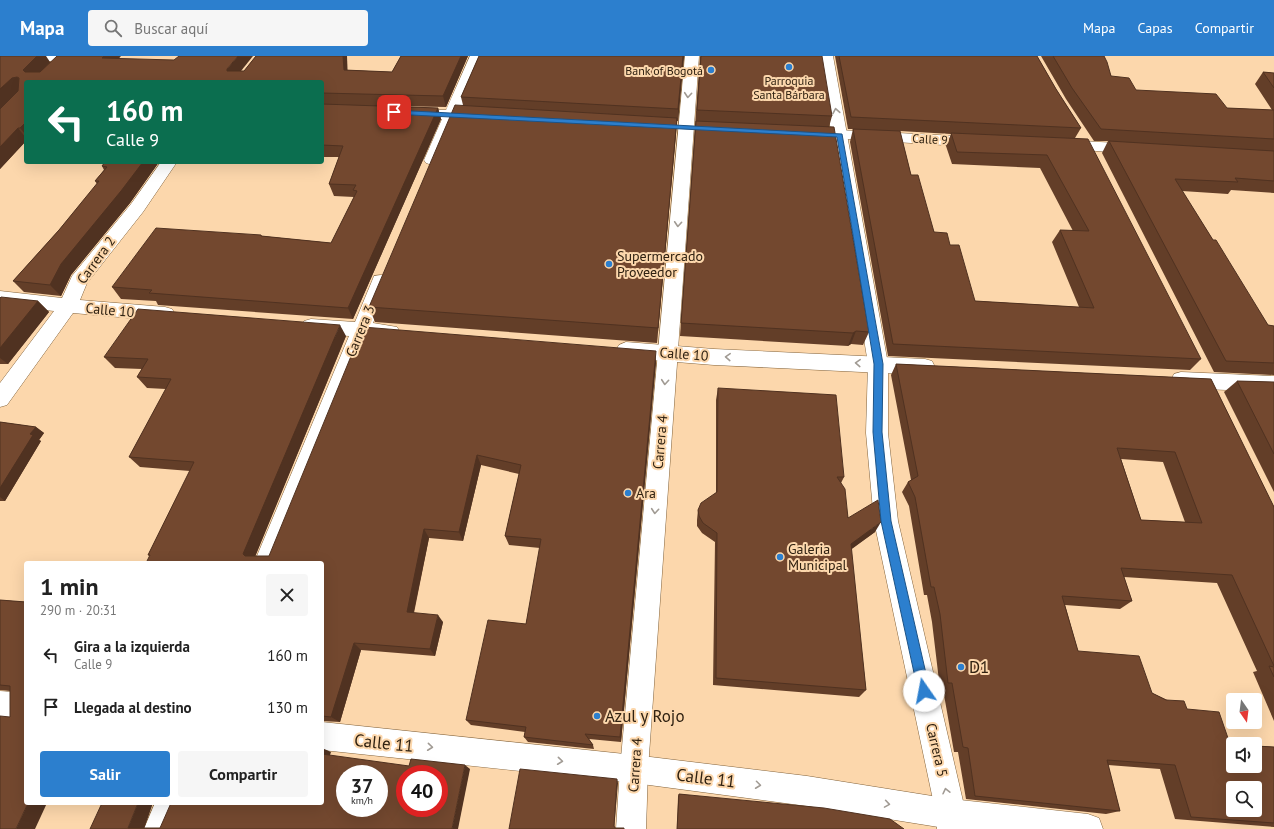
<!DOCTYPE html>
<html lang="es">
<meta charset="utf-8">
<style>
body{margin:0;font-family:"PT Sans",sans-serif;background:#f6f6f6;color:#222;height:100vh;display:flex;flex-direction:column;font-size:15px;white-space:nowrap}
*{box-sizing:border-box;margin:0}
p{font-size:13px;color:#767676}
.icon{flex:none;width:22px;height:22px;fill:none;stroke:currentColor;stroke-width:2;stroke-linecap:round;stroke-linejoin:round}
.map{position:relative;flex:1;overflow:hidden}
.side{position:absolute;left:24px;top:505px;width:300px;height:244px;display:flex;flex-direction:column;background:#fff;border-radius:4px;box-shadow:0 4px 16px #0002}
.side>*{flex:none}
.guide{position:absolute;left:24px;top:24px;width:300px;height:84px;border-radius:4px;box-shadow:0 4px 16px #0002;background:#0b6e4f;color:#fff;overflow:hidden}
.needle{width:26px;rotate:166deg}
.tools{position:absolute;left:1226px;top:637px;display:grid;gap:8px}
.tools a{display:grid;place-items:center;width:36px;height:36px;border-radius:4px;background:#fff;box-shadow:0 4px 16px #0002;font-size:20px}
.speed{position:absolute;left:336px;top:709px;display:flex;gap:8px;font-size:20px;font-weight:700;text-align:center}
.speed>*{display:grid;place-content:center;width:52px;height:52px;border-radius:50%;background:#fff;box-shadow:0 4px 16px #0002;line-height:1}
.speed small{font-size:10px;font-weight:400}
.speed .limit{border:6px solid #d22;background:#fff;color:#111}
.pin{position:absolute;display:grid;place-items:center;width:34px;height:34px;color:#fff;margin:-17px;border-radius:8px;box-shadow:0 2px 6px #0006}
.me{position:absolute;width:44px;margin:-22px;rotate:348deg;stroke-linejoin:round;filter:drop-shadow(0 0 3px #0008)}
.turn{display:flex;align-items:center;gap:14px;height:84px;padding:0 16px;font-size:18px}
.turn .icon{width:52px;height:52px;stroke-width:2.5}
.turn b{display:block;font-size:28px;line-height:34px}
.round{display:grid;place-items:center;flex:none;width:42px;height:42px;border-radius:4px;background:#f6f6f6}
.headline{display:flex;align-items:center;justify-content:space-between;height:68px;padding:0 16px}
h1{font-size:24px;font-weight:700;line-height:30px}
.primary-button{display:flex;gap:8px;margin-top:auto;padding:8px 16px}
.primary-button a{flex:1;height:46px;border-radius:4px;background:#2c7fce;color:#fff;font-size:16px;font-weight:700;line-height:46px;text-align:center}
.primary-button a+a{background:#f6f6f6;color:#222}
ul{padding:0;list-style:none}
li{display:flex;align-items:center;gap:12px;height:52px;padding:0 16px}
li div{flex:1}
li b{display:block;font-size:15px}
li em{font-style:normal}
header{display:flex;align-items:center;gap:24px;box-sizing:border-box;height:56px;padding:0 20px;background:#2c7fce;color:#fff}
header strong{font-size:19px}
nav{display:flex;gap:22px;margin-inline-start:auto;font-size:14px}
.search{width:280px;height:36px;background:#f6f6f6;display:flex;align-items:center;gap:10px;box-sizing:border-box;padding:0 14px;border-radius:4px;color:#767676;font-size:15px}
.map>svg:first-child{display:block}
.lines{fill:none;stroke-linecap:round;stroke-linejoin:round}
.minor-casing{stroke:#83633b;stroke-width:1}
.tertiary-casing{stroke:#83633b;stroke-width:1}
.minor{fill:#fff;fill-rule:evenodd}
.tertiary{fill:#fff;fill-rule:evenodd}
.wall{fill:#633e28;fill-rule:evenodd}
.shaded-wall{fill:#503221}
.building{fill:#73482f;stroke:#503221;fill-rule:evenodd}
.oneway{stroke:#a19b94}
.route{fill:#2c7fce;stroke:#1d5386}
.poi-dot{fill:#2c7fce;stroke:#fcd7ac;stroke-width:1.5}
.labels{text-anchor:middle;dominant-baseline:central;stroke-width:4;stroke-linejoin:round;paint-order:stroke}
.far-poi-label{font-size:12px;fill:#2f2111;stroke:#fcd7ac;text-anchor:end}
.far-street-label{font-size:12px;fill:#2f2111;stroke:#fcd7ac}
.poi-label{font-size:14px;fill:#2f2111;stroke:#fcd7ac;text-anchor:start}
.street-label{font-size:14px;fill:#2f2111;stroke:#fcd7ac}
.near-poi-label{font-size:17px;fill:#2f2111;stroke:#fcd7ac;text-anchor:start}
.near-street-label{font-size:17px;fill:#2f2111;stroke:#fcd7ac}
</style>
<header>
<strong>Mapa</strong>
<div class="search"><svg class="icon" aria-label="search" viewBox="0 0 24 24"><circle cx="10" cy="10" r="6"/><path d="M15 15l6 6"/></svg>Buscar aquí</div>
<nav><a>Mapa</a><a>Capas</a><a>Compartir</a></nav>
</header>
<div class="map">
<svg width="1274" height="773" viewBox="0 0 1274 773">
<rect width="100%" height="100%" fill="#fcd7ac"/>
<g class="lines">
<defs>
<g id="minor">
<polygon points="0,0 73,0 74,1 72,4 67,5 0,5"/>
<polygon points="470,0 484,0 461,55 487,57 490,60 487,63 482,65 457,63 438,107 432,109 426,107 424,104 442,63 405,60 403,57 405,54 410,53 446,54"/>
<polygon points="818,73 977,81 983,83 985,86 983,89 977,91 813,81 810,78 813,75"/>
<polygon points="1064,84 1135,88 1141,90 1143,93 1141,96 1135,98 1058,92 1056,89 1058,86"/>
<polygon points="161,106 177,106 143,156 87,227 80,244 165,251 172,253 175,258 172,263 165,265 73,257 7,349 0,351 0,327 54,255 0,249 0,235 62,242 72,220 131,148"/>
<polygon points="381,219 388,220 390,225 373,267 397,271 400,276 397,281 390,283 368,282 278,507 254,507 349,280 311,277 304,275 301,270 304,265 311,263 355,266 372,225 374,220"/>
<polygon points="626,286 714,293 925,303 932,305 935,311 932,317 925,319 714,309 626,302 619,299 616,294 619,289"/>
<polygon points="1181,316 1274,320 1274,336 1181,332 1174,330 1171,324 1174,318"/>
<polygon points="0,635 26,637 26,665 0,663"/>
<polygon points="322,666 634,699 807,720 951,743 1088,758 1099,762 1103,773 951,773 807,750 634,727 322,694"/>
<polygon points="155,747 185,747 174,773 144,773"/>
</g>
<g id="tertiary">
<polygon points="685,0 699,0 648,713 646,773 616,773 620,713"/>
<polygon points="819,0 833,0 888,308 888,377 898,465 966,758 967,773 937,773 936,758 874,465 866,377 868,308"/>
</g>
</defs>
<use href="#minor" class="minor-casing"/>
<use href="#tertiary" class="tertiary-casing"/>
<use href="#minor" class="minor"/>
<use href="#tertiary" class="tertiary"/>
</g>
<g class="wall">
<polygon points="0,0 50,6 119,3 241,15 244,15 256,0 347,0 347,14 392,16 401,0 468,0 446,51 387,50 438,52 441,63 353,263 158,249 156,245 121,243 112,231 261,179 262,180 331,187 354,141 334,140 329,128 339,101 322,101 322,26 26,26 26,85 0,113"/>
<polygon points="479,0 684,0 678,65 677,65 657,287 375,266 369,251 463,49 461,41"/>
<polygon points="700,0 832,60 829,71 869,276 863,289 851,288 848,290 680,280"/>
<path d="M 835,0 L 1037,0 L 1056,33 L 1081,72 L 1075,82 L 1201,303 L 1190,314 L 888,300 L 850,86 L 853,73 L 848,73 ZM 900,75 L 951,78 L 946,90 L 952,108 L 1040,112 L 1073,175 L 1060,174 L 1052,186 L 1079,251 L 975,245 L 950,189 L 934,176 L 911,119 Z"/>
<polygon points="1041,0 1104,0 1111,20 1136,34 1227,52 1272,54 1255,28 1263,16 1274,17 1274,137 1231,134 1228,138 1182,135 1213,184 1268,269 1274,270 1274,319 1214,316 1102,97 1108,85 1094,85 1066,43"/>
<polygon points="105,106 159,106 130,147 71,219 61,240 24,236 13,225 59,174 97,128 95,125 104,114 102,110"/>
<polygon points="0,242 38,245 49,256 8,308 0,308"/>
<polygon points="346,280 255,500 269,500 656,306 621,686 589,683 593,689 594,693 528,686 524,681 525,676 471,669 466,664 526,568 540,492 509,489 505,480 519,418 481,409 463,485 429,482 414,557 443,566 435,600 361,594 340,666 322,665 322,507 150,500 148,499 190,415 140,411 129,401 166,333 147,332 137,321 142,313 115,312 104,301"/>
<path d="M 896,308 L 1211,323 L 1274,451 L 1274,665 L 1253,616 L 1257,615 L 1217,527 L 1124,521 L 1132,545 L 1120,553 L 1065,549 L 1078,595 L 1152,637 L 1187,653 L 1230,688 L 1274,691 L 1274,771 L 1175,763 L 1160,713 L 1108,709 L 1120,755 L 1106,758 L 966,743 L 958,696 L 954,696 L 943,633 L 940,633 L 932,566 L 927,539 L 924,539 L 909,450 L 902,436 L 908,426 L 911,424 L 891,319 ZM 1121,403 L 1163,406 L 1185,466 L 1141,464 Z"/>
<polygon points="1237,325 1274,326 1274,436 1224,336"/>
<polygon points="718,332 844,421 841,427 848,462 875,476 851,493 866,634 859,641 713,629 715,486 702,477 697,470 697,464 698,454 716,437 716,344"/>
<polygon points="0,366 36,371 44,377 39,384 41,385 5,445 0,445"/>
<polygon points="0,544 26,546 10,661 10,635 0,634"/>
<polygon points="679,738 904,773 677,773 678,740"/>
</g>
<g class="shaded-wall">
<polygon points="37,0 46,0 50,6 32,26 23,14"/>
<polygon points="104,0 121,0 109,14 102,2"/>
<polygon points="238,0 253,0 233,25 227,15 227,13"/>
<polygon points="343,0 347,0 348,26 344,14"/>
<polygon points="461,0 468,0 446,51 443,40"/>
<polygon points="683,0 684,0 678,65 678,53"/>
<polygon points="17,21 26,33 0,54 0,33 12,22"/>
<polygon points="438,52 441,63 353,263 348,252"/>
<polygon points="677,62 676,78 657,287 658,272"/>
<polygon points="24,68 26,71 26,79 20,72"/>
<polygon points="18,72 26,82 26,85 0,113 0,91"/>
<polygon points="143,106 159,106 130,147 71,219 61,240 50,229 61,208"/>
<polygon points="38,245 49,256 8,308 0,302 0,292"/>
<polygon points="340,269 346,280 253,506 245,500 243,498"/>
<polygon points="856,275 851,288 848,290 853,277"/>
<polygon points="656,295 656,306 621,686 620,681"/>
<polygon points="36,371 44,377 39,384 41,385 5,445 0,441 0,432 30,378"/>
<polygon points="477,399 481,409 463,485 459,476"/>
<polygon points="881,466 875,476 845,498 851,488"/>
<polygon points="424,473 429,482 412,564 407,556"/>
<polygon points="438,559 443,566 435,600 430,593"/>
<polygon points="354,587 361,594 340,666 331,661"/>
<polygon points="322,692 331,696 329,702 322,699"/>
<polygon points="465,709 470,713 458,773 452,773"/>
<polygon points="617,723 618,727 614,773 614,770"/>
<polygon points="28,747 47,747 35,773 16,773"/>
<polygon points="138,747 153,747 144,773 128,772"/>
</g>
<g class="building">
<polygon points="0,0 37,0 23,14 25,16 40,16 57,0 104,0 102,2 174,4 179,0 238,0 227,13 227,15 244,15 256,0 343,0 344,14 392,16 401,0 461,0 443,40 322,37 322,26 26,26 26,68 24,68 20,72 18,72 0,91 0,53 18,35 19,22 17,21 12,22 0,33"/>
<polygon points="479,0 683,0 678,53 461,41"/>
<polygon points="701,0 822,0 832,60 697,54"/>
<polygon points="839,0 1037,0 1056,33 1081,72 851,61"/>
<polygon points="1053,0 1104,0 1107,6 1111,20 1129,22 1136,34 1216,38 1227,52 1274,54 1274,83 1101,73 1072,32"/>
<polygon points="1263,16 1274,17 1274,32"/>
<polygon points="322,48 438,52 348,252 149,237 152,234 112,231 156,172 261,179 261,180 331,187 357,135 353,134 356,129 329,128 343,90 322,89"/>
<polygon points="455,49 677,62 658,272 369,251"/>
<polygon points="696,65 834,71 869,276 856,275 853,277 681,267"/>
<polygon points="853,73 900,75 911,119 918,119 934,176 947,177 950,189 959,189 975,245 1094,252 1060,174 1089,175 1047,99 957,96 951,77 1088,83 1201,303 893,288"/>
<polygon points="1109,85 1274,95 1274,125 1235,122 1238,126 1175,123 1213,184 1216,184 1268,269 1274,270 1274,307 1226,305"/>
<polygon points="105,106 143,106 121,135 61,208 50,229 13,225 59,174 99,125 95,125 107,111 102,110"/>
<polygon points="1,241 38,245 0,292 0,242"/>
<polygon points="138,253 340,269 243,498 245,500 269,500 363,271 656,295 620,681 585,678 593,689 524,681 526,671 466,664 488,564 526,568 541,483 505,480 521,409 477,399 459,476 424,473 407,556 438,559 430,593 354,587 331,661 322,660 322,507 146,507 150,499 148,499 194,406 129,401 171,323 137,321 148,303 104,301"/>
<path d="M 896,308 L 1211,323 L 1274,451 L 1274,610 L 1232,519 L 1121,512 L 1132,545 L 1062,540 L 1078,595 L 1139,600 L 1152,637 L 1166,644 L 1184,645 L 1187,653 L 1219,656 L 1230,688 L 1233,688 L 1233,710 L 1255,710 L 1255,690 L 1274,691 L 1274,767 L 1191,761 L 1175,709 L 1107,704 L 1120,755 L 975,740 L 968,692 L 963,691 L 952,627 L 948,627 L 940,558 L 934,531 L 931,531 L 915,441 L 908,426 L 918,420 ZM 1117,392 L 1175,396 L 1202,467 L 1141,464 ZM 1233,732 L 1255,732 L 1255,754 L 1233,754 Z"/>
<polygon points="1237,325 1274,326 1274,398"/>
<polygon points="718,332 836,339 844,421 837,421 845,433 848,462 878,444 881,466 851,488 866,634 716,622 717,477 703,467 699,460 698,454 701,447 717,436"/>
<polygon points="0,366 36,371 30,378 33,379 0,432"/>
<polygon points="0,544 26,546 26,747 28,747 16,773 0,773 0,660 10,661 10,630 0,629"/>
<polygon points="1269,610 1274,611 1274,621"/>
<path d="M 322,698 L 409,710 L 411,703 L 465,709 L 452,773 L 90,773 L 102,747 L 138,747 L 128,772 L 160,772 L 171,747 L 322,747 ZM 345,718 L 379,718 L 379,752 L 345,752 ZM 405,718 L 439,718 L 439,752 L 405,752 Z"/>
<polygon points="520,713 617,723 614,770 615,772 624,772 624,773 509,773"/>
<polygon points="679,738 824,752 890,763 904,773 677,773"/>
</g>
<defs><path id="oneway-chevron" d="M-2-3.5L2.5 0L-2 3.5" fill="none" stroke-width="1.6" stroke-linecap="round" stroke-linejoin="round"/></defs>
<g class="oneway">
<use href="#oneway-chevron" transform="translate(688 39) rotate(95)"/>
<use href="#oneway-chevron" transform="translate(836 55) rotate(-100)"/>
<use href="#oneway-chevron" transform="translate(678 168) rotate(94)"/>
<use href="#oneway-chevron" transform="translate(728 301) rotate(-177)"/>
<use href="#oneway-chevron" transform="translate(858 307) rotate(-177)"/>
<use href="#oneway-chevron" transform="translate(665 326) rotate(95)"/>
<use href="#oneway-chevron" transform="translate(655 455) rotate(95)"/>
<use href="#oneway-chevron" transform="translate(430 691) rotate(6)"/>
<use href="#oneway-chevron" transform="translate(560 705) rotate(6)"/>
<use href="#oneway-chevron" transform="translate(758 729) rotate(7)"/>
<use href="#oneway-chevron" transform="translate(946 735) rotate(-103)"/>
<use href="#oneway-chevron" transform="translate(887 748) rotate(9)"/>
</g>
<polygon class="route" points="394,54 842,78 883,308 882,376 891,465 930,635 928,639 924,640 920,639 918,635 881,465 873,376 874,308 837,81 392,58 392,55"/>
<g class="poi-dot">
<circle cx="789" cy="11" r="4"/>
<circle cx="711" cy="14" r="4"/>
<circle cx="609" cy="208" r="4"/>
<circle cx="628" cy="437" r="4"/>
<circle cx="780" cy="501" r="4"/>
<circle cx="961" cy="611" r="4"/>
<circle cx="597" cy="660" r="4"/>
</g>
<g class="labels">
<g class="far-poi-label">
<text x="703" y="14">Bank of Bogotá</text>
<text x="789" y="24" text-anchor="middle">Parroquia<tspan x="789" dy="14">Santa Bárbara</tspan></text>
</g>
<g class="far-street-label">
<text transform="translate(930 83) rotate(3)">Calle 9</text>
</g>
<g class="poi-label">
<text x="617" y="200">Supermercado<tspan x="617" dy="16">Proveedor</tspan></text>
<text x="636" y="437">Ara</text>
<text x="788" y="493">Galeria<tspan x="788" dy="16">Municipal</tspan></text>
</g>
<g class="street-label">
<text transform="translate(96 204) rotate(-54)">Carrera 2</text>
<text transform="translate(110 254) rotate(5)">Calle 10</text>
<text transform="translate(360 275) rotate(-68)">Carrera 3</text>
<text transform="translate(684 298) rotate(4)">Calle 10</text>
<text transform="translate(660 386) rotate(-85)">Carrera 4</text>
<text transform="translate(937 694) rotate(77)">Carrera 5</text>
<text transform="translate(635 709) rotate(-86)">Carrera 4</text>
</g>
<g class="near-poi-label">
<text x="969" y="611">D1</text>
<text x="605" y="660">Azul y Rojo</text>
</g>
<g class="near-street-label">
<text transform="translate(384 687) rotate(6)">Calle 11</text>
<text transform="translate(706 722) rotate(7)">Calle 11</text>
</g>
</g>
</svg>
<div class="tools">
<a><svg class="needle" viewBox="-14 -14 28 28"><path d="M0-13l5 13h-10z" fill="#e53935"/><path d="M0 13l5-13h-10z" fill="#767676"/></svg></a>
<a><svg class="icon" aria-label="sound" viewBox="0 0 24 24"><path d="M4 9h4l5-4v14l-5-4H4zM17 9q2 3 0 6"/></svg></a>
<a><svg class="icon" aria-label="search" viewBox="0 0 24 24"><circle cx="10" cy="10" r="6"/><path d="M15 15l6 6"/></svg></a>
</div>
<div class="speed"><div>37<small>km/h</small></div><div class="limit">40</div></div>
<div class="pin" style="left:394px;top:56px;background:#d93025"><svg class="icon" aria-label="arrive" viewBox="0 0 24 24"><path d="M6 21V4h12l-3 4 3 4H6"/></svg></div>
<svg class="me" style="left:924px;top:635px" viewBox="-20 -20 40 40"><circle r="19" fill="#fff"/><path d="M0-13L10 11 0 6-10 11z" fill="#2c7fce"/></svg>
<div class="guide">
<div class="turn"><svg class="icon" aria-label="left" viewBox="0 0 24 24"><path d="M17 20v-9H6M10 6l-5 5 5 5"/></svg><div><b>160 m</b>Calle 9</div></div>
</div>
<section class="side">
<div class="headline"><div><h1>1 min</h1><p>290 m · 20:31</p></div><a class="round"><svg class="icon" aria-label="close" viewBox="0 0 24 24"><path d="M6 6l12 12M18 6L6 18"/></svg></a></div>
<ul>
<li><svg class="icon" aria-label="left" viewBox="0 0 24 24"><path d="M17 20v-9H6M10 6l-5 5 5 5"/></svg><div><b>Gira a la izquierda</b><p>Calle 9</p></div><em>160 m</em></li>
<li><svg class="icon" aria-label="arrive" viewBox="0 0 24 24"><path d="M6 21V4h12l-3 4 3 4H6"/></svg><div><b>Llegada al destino</b></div><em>130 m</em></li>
</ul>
<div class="primary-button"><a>Salir</a><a>Compartir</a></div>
</section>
</div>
